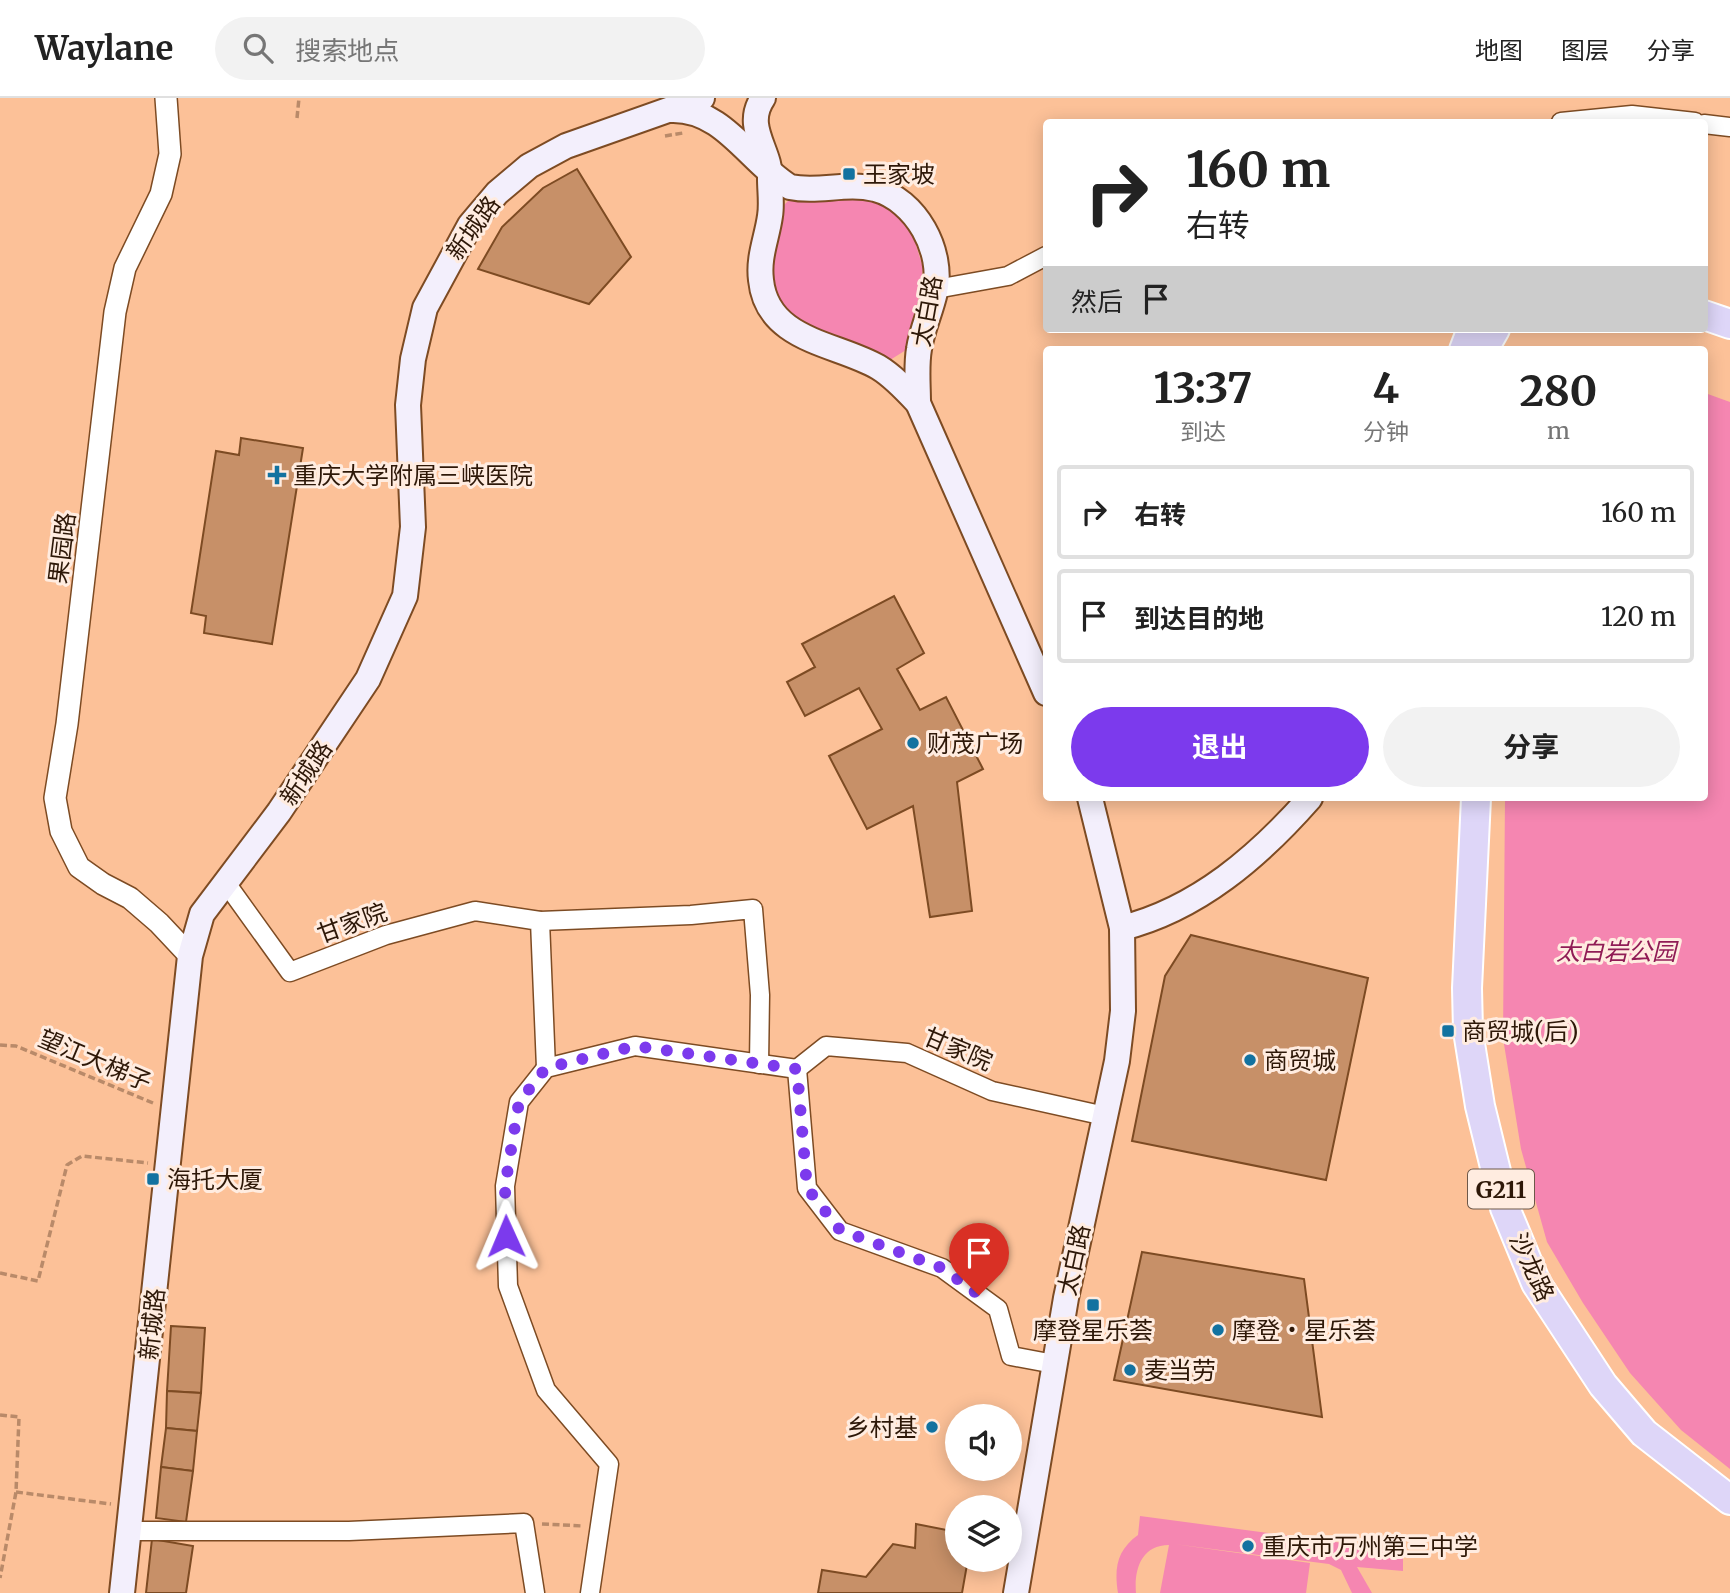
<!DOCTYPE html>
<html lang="zh">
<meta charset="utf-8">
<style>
body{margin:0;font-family:Merriweather,"Noto Sans SC",serif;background:#f2f2f2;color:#222;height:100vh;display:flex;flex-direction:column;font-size:26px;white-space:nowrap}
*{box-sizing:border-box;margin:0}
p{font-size:23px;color:#767676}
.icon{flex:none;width:38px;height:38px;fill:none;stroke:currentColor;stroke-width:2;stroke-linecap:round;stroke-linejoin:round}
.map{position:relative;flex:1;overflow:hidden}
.sheet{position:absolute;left:1043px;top:248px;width:665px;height:455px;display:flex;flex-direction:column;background:#fff;border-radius:7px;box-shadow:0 4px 18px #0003}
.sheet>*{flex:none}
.top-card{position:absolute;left:1043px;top:21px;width:665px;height:214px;border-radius:7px;box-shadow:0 4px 18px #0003;background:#fff;color:#222;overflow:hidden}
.controls{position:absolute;left:945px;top:1306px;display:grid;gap:14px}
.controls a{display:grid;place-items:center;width:77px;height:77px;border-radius:50%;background:#fff;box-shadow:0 4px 18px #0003;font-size:35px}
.pin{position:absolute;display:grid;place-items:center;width:60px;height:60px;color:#fff;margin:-72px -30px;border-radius:50% 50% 50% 0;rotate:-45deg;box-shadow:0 0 7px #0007}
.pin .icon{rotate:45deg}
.me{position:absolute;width:77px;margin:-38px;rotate:359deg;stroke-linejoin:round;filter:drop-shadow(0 0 5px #0008)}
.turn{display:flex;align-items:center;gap:24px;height:147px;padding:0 28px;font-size:32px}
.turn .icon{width:91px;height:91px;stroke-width:2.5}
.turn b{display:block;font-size:49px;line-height:60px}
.then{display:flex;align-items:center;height:66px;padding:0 28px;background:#0003;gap:14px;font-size:26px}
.eta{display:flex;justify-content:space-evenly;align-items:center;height:119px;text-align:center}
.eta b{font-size:42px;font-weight:700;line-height:49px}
.cta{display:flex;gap:14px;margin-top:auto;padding:14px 28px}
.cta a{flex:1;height:80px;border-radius:42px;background:#7c3aed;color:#fff;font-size:28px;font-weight:700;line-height:80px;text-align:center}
.cta a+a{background:#f2f2f2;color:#222}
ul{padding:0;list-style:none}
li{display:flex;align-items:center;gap:21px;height:94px;margin:0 14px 10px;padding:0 14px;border:4px solid #e0e0e0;border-radius:7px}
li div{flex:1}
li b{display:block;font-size:26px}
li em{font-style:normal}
header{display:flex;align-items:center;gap:42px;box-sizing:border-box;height:98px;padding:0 35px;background:#fff;border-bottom:2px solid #e0e0e0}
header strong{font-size:33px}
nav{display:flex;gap:38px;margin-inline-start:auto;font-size:24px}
.search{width:490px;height:63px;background:#f2f2f2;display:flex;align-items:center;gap:18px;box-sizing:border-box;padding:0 24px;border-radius:38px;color:#767676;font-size:26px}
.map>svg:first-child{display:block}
.green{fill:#f586b1}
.building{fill:#c79068;stroke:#7d4b23;stroke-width:2}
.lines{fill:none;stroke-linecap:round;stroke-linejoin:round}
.minor-casing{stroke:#7d4b23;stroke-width:21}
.tertiary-casing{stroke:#7d4b23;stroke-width:24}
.secondary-casing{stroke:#7d4b23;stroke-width:28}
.trunk-casing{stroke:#fff;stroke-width:32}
.path{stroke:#b98a69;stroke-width:3.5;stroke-dasharray:7 3.5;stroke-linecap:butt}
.minor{stroke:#fff;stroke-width:18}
.tertiary{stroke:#fff;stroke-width:21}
.secondary{stroke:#f3effc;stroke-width:24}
.trunk{stroke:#ded6f8;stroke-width:28}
.route{stroke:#7c3aed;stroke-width:12;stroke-dasharray:0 21.6}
.poi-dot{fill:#1272a0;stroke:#ffece0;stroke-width:2.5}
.labels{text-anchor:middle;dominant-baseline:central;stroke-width:6;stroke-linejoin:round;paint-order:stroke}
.shield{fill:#ffece0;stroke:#6d5849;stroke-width:2}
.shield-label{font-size:23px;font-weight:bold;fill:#2e1808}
.poi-label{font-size:24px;fill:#2e1808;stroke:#ffece0;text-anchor:start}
.street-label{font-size:24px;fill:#2e1808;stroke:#ffece0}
.park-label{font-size:24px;font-style:italic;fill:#901c55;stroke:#ffece0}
</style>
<header>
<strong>Waylane</strong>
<div class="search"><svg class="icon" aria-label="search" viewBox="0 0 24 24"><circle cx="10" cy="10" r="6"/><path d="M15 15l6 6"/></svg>搜索地点</div>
<nav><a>地图</a><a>图层</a><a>分享</a></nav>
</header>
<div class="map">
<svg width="1730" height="1495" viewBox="0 0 1730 1495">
<rect width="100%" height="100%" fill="#fcc198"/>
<g class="green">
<polygon points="875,98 910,127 923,170 916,218 906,252 890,262 804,232 777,208 764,179 774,117 791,100"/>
<polygon points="1705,295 1730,304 1730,1371 1681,1332 1630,1275 1583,1205 1547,1144 1521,1051 1503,940 1505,700 1704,700"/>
<path d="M 1140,1418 L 1403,1453 L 1403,1473 L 1357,1469 L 1372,1495 L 1352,1495 L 1341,1472 L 1329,1466 L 1174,1446 L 1310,1465 L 1306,1495 L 1160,1495 L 1169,1447 C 1141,1447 1134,1472 1136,1495 L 1118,1495 C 1114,1470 1117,1452 1138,1437 Z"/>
</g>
<g class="building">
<polygon points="577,71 631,159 589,206 478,171 502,129 543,90"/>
<polygon points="241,340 303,350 272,546 204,535 206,518 191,515 216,353 239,357"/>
<polygon points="894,498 924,555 897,571 920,612 946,599 983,671 957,684 972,813 930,819 913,708 867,731 829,658 882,631 859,590 805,618 787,584 815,569 802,546"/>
<polygon points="1191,837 1368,880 1326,1082 1132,1043 1165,878"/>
<polygon points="1142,1154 1304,1181 1322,1319 1114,1282"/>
<polygon points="171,1228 205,1230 201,1295 167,1293"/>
<polygon points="167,1293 201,1295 197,1333 166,1330"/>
<polygon points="166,1330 197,1333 193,1373 161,1369"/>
<polygon points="161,1369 193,1373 186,1424 156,1420"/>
<polygon points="916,1426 957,1434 957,1461 968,1461 962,1495 818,1495 822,1472 866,1479 893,1446 915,1450"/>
<polygon points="152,1441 193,1448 186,1495 146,1495"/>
</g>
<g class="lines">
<defs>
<g id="minor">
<polyline points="1561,24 1632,17 1695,24"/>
<polyline points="1704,26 1730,29"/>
<polyline points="936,191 1008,178 1046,158"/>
<polyline points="226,785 290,874 386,837 475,813 540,823 546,970"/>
<polyline points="540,823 691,817 753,811 760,897 759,966"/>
<polyline points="797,971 826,948 907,955 992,993 1105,1018"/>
<polyline points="129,1433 349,1433 524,1425 535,1495"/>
<polyline points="590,1495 609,1366 546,1292 508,1188 505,1088 519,1004 546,970 635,948 797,971 807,1090 840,1133 942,1170 998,1211 1011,1258 1054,1266"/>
</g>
<polyline id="tertiary" points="166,0 170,56 161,96 125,170 115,214 67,626 55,700 61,733 79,769 103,786 130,800 159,825 190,858"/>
<g id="secondary">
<path d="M 763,0 C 743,29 771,52 770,81 C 770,93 772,106 770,118 C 767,140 758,159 761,182 C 767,243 836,245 878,269 C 893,278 906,292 918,305 L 1046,595"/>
<path d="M 672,12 C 724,11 749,64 790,89 C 818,95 846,84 875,91 C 916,102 944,153 935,194 C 931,213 922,231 919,251 C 916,268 918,287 918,305"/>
<path d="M 1122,830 C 1198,811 1259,758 1310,700"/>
<polyline points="122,1495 190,858 202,816 279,714 368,581 405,498 413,429 408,307 413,261 425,210 470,127 497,95 529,68 566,48 702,0"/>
<polyline points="1016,1495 1066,1200 1117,963 1123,913 1122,830 1090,700"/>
</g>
<g id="trunk">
<polyline points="1704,217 1730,226"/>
<polyline points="1464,252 1472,231"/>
<polyline points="1483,252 1495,231"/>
<polyline points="1476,700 1467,890 1468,933 1480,1008 1505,1110 1536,1185 1603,1287 1644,1335 1730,1402"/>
</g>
</defs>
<use href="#minor" class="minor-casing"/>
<use href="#tertiary" class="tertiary-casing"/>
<use href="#secondary" class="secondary-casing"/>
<use href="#trunk" class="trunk-casing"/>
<g class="path">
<polyline points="297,20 299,0"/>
<polyline points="665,38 683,35"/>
<polyline points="0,947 16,948 153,1005"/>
<polyline points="0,1175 38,1183 67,1067 82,1058 148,1065"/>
<polyline points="0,1317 19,1319 16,1394 0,1480"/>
<polyline points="16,1394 111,1406"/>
<polyline points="542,1426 583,1428"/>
</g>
<use href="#minor" class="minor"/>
<use href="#tertiary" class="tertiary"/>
<use href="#secondary" class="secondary"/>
<use href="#trunk" class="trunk"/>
</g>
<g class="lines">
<polyline class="route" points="506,1138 505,1088 519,1004 546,970 635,948 797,971 807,1090 840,1132 942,1170 979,1197"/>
</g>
<g class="poi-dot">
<rect x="842" y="69" width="14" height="14" rx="3.5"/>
<path d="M273.5 366.5h7v7h7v7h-7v7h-7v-7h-7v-7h7z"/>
<circle cx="913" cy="645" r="7"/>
<rect x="1441" y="926" width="14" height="14" rx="3.5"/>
<circle cx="1250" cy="962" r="7"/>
<rect x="146" y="1074" width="14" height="14" rx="3.5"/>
<rect x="1086" y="1200" width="14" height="14" rx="3.5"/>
<circle cx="1218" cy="1232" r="7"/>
<circle cx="1130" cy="1272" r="7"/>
<circle cx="932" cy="1329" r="7"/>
<circle cx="1248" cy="1448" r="7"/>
</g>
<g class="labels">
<rect class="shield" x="1468" y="1071.5" width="66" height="39" rx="5"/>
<g class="shield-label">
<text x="1501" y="1091">G211</text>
</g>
<g class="poi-label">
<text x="863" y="76">王家坡</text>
<text x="293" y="377">重庆大学附属三峡医院</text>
<text x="927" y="645">财茂广场</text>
<text x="1462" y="933">商贸城(后)</text>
<text x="1264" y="962">商贸城</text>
<text x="167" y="1081">海托大厦</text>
<text x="1093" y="1232" text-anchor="middle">摩登星乐荟</text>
<text x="1232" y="1232">摩登・星乐荟</text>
<text x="1144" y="1272">麦当劳</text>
<text x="918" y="1329" text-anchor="end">乡村基</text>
<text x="1262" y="1448">重庆市万州第三中学</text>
</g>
<g class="street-label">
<text transform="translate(473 130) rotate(-54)">新城路</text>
<text transform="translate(927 213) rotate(-80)">太白路</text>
<text transform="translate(62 450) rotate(-83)">果园路</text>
<text transform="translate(306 675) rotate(-56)">新城路</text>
<text transform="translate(352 825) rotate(-20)">甘家院</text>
<text transform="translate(958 951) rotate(23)">甘家院</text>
<text transform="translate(95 962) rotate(23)">望江大梯子</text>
<text transform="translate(1074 1162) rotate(-78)">太白路</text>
<text transform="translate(1532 1169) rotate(65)">沙龙路</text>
<text transform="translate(152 1226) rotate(-84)">新城路</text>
</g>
<g class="park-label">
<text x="1616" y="853">太白岩公园</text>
</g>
</g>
</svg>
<div class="controls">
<a><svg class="icon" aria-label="sound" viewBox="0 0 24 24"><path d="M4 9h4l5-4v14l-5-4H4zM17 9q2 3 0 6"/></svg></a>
<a><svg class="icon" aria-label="layers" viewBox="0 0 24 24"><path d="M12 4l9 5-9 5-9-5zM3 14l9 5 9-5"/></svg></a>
</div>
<div class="pin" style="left:979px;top:1197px;background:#d93025"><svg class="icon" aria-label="arrive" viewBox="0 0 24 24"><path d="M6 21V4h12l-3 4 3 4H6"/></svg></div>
<svg class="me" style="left:506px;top:1138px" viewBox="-20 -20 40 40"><path d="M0-17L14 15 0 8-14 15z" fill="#7c3aed" stroke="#fff" stroke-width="4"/></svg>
<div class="top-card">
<div class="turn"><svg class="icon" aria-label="right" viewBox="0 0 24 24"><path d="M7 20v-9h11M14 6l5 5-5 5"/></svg><div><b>160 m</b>右转</div></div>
<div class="then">然后<svg class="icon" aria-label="arrive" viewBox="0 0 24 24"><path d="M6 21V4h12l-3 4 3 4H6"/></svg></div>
</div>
<section class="sheet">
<div class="eta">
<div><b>13:37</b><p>到达</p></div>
<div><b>4</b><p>分钟</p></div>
<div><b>280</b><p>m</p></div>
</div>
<ul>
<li><svg class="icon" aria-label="right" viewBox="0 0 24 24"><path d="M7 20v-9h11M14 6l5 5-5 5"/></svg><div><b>右转</b></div><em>160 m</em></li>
<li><svg class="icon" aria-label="arrive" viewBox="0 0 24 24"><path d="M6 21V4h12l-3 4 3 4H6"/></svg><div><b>到达目的地</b></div><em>120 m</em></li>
</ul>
<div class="cta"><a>退出</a><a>分享</a></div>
</section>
</div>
